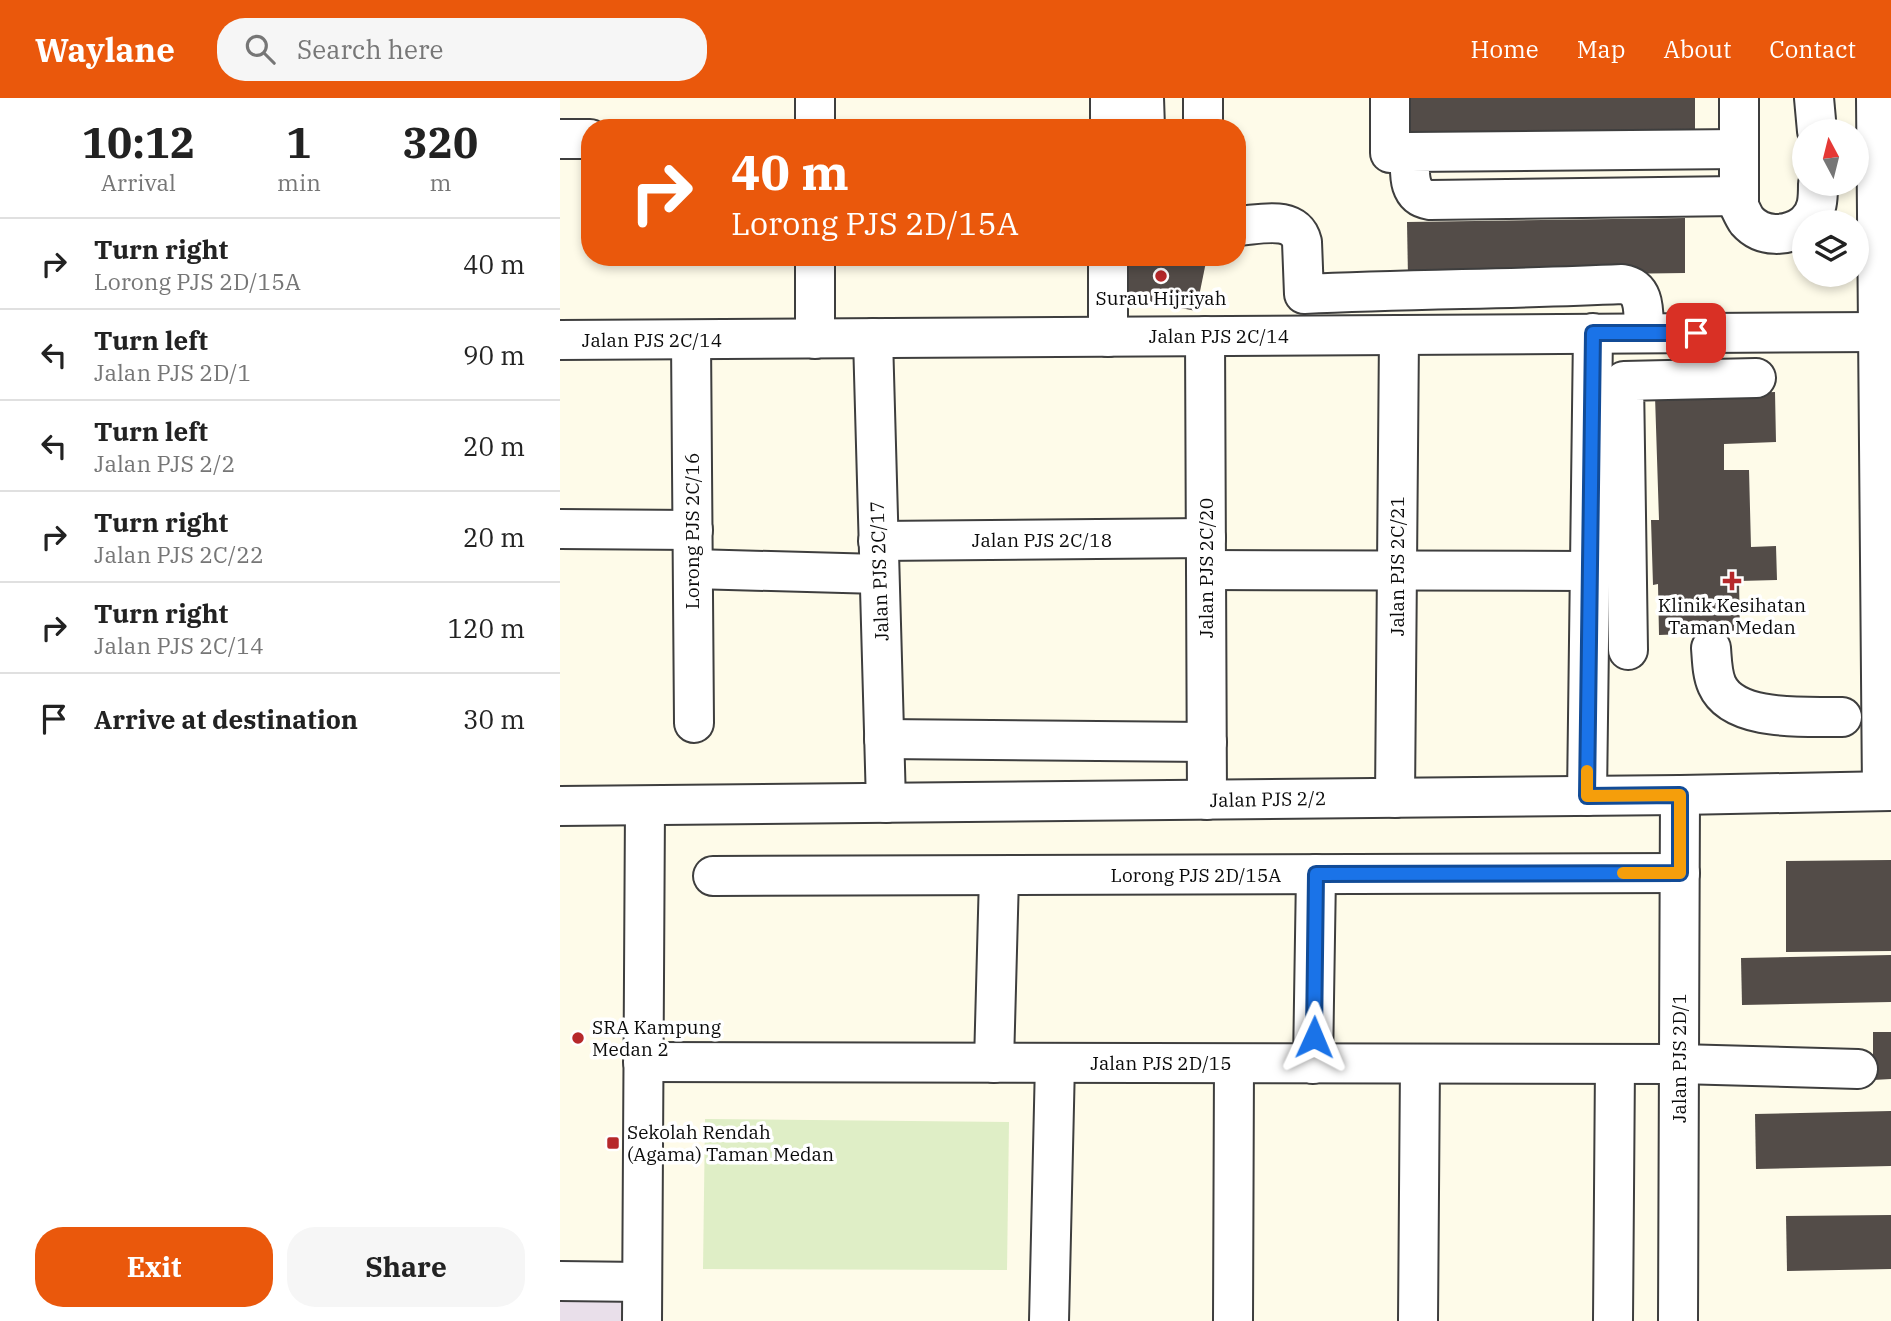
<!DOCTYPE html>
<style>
body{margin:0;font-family:"IBM Plex Serif",serif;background:#f6f6f6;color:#222;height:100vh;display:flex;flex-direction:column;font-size:26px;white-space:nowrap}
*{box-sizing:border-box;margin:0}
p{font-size:23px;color:#767676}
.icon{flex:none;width:38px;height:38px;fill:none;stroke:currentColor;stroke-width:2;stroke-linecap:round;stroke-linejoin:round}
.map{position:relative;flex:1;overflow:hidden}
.details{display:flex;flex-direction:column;background:#fff;width:560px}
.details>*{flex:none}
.hud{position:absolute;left:21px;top:21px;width:665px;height:147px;border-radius:28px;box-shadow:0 4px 10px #0003;background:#ea580c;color:#fff;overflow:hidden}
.needle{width:46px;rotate:353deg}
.controls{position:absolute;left:1232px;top:21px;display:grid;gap:14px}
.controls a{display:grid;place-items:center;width:77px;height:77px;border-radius:50%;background:#fff;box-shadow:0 4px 10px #0003;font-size:35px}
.pin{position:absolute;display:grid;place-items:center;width:60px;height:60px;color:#fff;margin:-30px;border-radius:14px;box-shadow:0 4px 10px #0006}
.me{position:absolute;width:77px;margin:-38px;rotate:1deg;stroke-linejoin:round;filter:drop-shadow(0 0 5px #0008)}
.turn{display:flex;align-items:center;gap:24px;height:147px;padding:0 35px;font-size:32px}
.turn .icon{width:91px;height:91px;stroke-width:2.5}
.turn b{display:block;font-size:49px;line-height:60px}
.eta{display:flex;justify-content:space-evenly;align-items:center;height:119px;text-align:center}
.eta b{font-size:42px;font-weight:800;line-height:49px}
.cta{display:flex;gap:14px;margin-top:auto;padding:14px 35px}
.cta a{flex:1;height:80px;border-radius:28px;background:#ea580c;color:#fff;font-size:28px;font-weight:800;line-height:80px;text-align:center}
.cta a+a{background:#f6f6f6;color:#222}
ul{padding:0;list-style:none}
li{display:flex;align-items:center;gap:21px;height:91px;padding:0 35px;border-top:2px solid #e0e0e0}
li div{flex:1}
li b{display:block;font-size:26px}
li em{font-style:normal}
header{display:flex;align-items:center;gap:42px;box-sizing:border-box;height:98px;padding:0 35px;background:#ea580c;color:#fff}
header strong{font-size:33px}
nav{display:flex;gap:38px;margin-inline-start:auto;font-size:24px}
.search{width:490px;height:63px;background:#f6f6f6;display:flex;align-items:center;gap:18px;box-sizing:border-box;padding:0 24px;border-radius:28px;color:#767676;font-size:26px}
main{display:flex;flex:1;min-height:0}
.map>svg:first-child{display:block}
.industrial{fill:#e9dfea}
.pitch{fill:#dfeec6}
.building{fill:#534c48}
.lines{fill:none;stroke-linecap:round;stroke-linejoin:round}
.minor-casing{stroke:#3e3e3e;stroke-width:42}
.minor{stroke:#fff;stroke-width:38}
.route-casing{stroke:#114b97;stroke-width:18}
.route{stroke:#1a73e8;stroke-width:12}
.slow{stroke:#f59e0b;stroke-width:12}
.poi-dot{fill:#b6282a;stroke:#fff;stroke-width:2.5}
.labels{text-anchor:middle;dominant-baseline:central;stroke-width:7;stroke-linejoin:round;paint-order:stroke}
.poi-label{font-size:19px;fill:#0b0b0b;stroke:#fff}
.street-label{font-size:19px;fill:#0b0b0b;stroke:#fff}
</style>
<header>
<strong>Waylane</strong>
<div class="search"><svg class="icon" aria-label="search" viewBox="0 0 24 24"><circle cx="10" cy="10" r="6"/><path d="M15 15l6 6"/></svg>Search here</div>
<nav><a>Home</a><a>Map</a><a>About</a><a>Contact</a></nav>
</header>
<main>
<section class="details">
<div class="eta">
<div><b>10:12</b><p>Arrival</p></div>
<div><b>1</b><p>min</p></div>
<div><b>320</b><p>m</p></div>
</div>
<ul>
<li><svg class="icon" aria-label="right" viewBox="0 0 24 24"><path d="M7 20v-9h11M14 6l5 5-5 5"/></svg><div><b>Turn right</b><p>Lorong PJS 2D/15A</p></div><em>40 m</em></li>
<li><svg class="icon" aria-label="left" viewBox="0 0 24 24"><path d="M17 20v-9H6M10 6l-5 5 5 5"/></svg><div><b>Turn left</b><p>Jalan PJS 2D/1</p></div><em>90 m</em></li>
<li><svg class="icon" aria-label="left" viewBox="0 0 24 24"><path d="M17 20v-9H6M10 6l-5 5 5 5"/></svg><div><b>Turn left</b><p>Jalan PJS 2/2</p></div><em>20 m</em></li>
<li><svg class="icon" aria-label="right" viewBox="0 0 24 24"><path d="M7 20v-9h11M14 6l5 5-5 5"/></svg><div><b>Turn right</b><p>Jalan PJS 2C/22</p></div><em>20 m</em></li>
<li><svg class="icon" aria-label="right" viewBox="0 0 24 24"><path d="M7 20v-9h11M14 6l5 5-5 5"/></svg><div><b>Turn right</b><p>Jalan PJS 2C/14</p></div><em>120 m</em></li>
<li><svg class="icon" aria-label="arrive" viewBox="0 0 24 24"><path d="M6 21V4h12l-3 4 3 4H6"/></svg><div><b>Arrive at destination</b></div><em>30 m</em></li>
</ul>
<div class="cta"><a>Exit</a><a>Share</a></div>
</section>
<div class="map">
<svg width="1331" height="1223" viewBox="0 0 1331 1223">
<rect width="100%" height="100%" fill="#fefbe9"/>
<rect class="industrial" x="0" y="1203" width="69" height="20"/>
<polygon class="pitch" points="145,1021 449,1024 447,1172 143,1171"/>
<g class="building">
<polygon points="841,0 1135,0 1135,35 841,40"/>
<polygon points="1125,120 1125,175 848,179 847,124"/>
<polygon points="563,159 647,159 636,213 555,197"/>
<polygon points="1215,294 1216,344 1164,346 1164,372 1189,372 1191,449 1216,448 1217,482 1179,483 1180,534 1099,537 1098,486 1093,487 1091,422 1099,422 1095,298"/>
<polygon points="1331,762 1331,853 1226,854 1226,763"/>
<polygon points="1331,857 1331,904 1182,907 1181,860"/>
<polygon points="1313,934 1331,934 1331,981 1313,982"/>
<polygon points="1331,1013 1331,1068 1196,1071 1195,1016"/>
<polygon points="1331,1117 1331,1171 1227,1173 1226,1118"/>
</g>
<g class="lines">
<defs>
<g id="minor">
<polyline points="584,0 585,30"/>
<polyline points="830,0 830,55 850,54"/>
<path d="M 1179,0 L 1179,108 C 1181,112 1184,119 1187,123 C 1202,140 1227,139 1244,127"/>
<polyline points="1254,0 1257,33"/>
<polyline points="1316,0 1322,693"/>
<polyline points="255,30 255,0"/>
<polyline points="550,30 550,0"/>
<polyline points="643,30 643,0"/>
<polyline points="0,41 30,41"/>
<path d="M 1178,98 L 870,102 C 846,98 850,73 850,54 L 1179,51"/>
<path d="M 1247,124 C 1258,113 1258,101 1258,86"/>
<path d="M 677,128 C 699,127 735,116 742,144 L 744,196 C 850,191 956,191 1062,186 C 1087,190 1083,215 1084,235"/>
<polyline points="255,159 255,241"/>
<polyline points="645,238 647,702"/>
<polyline points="548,239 548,159"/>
<polyline points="313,240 326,705"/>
<polyline points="0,242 1318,234"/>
<polyline points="131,242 134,625"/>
<polyline points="0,431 133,432"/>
<polyline points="318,443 646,440"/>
<polyline points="133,471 319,476"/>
<polyline points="646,472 1030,473"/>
<path d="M 1151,550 C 1152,562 1152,576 1157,587 C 1174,625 1248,618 1282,619"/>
<polyline points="1068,552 1064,283 1196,280"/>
<polyline points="324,641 647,644"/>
<polyline points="1027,698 1033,235"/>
<polyline points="835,700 839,237"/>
<polyline points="0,708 1120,697 1331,693"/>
<polyline points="153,778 1120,775"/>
<polyline points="83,964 1119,966 1298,971"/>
<polyline points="434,965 439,778"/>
<polyline points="753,966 756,776"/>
<polyline points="0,1183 82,1184"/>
<polyline points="82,1223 85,708"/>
<polyline points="489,1223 495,965"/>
<polyline points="673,1223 674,966"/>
<polyline points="858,1223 860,966"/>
<polyline points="1053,1223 1055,966"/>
<polyline points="1118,1223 1120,697"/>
</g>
</defs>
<use href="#minor" class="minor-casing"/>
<use href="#minor" class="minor"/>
</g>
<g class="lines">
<defs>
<polyline id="route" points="754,939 756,776 1120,775 1120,697 1027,698 1033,235 1136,235"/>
</defs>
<use href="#route" class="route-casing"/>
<use href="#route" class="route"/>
<polyline class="slow" points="1027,673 1027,698 1120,697 1120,775 1063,775"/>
</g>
<g class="poi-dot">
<circle cx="601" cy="178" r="7"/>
<path d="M1168.5 472.5h7v7h7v7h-7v7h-7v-7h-7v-7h7z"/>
<circle cx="18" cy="940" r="7"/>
<rect x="46" y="1038" width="14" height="14" rx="3.5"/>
</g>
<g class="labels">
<g class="poi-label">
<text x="601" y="200">Surau Hijriyah</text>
<text x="1172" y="507">Klinik Kesihatan<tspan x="1172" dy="22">Taman Medan</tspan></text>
<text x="32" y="929" text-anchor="start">SRA Kampung<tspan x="32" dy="22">Medan 2</tspan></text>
<text x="67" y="1034" text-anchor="start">Sekolah Rendah<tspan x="67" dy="22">(Agama) Taman Medan</tspan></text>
</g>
<g class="street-label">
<text x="659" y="238">Jalan PJS 2C/14</text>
<text x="92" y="242">Jalan PJS 2C/14</text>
<text transform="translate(132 433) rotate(-90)">Lorong PJS 2C/16</text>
<text x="482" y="442">Jalan PJS 2C/18</text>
<text transform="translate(837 468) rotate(-90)">Jalan PJS 2C/21</text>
<text transform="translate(646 470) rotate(-90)">Jalan PJS 2C/20</text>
<text transform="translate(319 473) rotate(-92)">Jalan PJS 2C/17</text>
<text transform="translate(708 701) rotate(-1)">Jalan PJS 2/2</text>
<text x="636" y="777">Lorong PJS 2D/15A</text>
<text transform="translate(1119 960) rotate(-90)">Jalan PJS 2D/1</text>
<text x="601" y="965">Jalan PJS 2D/15</text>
</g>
</g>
</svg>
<div class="controls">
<a><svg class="needle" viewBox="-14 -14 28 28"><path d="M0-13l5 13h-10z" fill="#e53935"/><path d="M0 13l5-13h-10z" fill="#767676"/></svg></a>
<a><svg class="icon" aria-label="layers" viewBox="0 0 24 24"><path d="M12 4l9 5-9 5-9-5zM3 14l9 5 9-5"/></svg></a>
</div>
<div class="pin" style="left:1136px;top:235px;background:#d93025"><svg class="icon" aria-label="arrive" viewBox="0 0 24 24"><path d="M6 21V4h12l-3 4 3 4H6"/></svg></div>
<svg class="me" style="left:754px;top:939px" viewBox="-20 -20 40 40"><path d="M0-17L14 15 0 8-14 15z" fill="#1a73e8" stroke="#fff" stroke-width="4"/></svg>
<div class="hud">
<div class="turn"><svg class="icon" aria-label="right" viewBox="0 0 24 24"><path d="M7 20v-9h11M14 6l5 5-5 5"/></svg><div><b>40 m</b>Lorong PJS 2D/15A</div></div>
</div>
</div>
</main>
